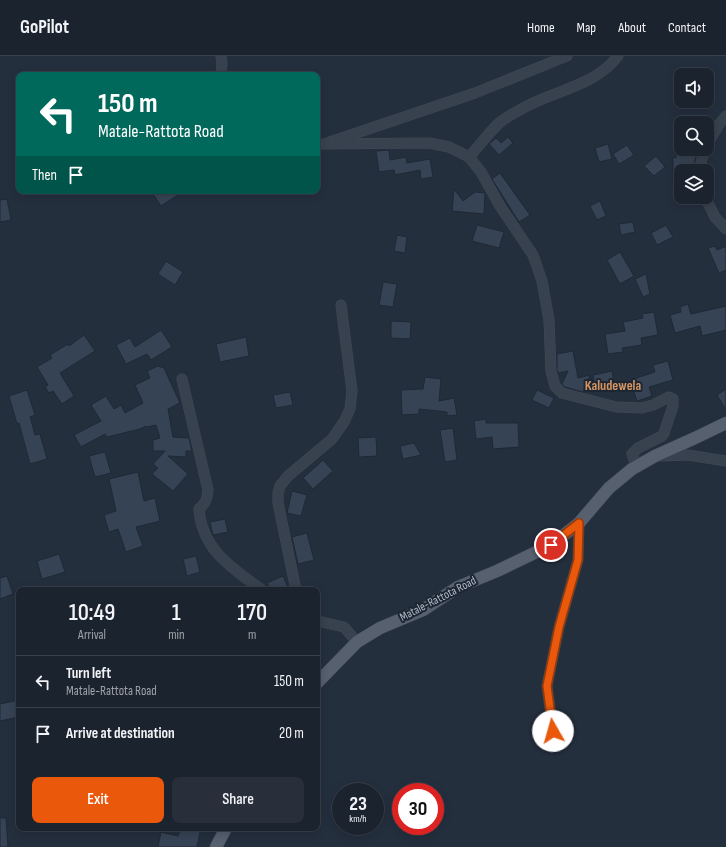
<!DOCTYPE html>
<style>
body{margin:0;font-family:"Sofia Sans Condensed",sans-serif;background:#282f3a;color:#f1f3f6;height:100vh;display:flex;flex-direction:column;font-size:15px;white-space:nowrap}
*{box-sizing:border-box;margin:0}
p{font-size:13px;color:#a0a4aa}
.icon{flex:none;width:22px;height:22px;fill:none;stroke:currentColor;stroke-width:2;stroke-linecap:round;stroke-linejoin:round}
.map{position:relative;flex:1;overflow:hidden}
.side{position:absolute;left:16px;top:531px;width:304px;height:244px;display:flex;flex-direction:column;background:#1b232e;border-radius:8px;box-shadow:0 2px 10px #0003,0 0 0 1px #39404a}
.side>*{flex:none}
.guide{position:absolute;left:16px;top:16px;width:304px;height:122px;border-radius:8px;box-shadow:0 2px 10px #0003,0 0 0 1px #39404a;background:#00695c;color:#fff;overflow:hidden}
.controls{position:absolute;left:674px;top:12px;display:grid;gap:8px}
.controls a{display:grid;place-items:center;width:40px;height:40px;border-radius:8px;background:#1b232e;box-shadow:0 2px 10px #0003,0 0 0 1px #39404a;font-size:20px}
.speed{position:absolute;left:332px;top:727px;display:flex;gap:8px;font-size:20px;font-weight:700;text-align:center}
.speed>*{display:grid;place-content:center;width:52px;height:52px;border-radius:50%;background:#1b232e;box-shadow:0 2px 10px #0003,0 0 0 1px #39404a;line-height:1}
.speed small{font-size:10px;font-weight:400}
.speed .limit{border:6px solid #d22;background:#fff;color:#111}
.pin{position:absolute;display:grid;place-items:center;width:34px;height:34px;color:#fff;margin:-17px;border:2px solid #fff;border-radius:50%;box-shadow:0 1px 4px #0007}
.me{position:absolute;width:44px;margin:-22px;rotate:353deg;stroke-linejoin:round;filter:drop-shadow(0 0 3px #0008)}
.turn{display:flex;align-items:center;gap:14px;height:84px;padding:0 16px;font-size:18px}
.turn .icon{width:52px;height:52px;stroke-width:2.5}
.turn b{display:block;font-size:28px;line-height:34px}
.then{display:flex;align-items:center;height:38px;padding:0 16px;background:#0003;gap:8px;font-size:15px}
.eta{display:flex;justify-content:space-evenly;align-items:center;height:68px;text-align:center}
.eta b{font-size:24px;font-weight:600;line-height:28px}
.button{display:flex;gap:8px;margin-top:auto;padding:8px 16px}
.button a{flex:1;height:46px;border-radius:8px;background:#ea580c;color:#fff;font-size:16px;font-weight:600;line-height:46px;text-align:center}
.button a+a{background:#282f3a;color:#f1f3f6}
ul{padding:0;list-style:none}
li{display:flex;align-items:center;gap:12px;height:52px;padding:0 16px;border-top:1px solid #39404a}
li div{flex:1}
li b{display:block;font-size:15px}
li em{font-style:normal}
header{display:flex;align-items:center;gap:24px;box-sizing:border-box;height:56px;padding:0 20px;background:#1b232e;border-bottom:1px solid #39404a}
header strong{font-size:19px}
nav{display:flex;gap:22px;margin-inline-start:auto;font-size:14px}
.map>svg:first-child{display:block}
.building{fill:#364354;stroke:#1f2835}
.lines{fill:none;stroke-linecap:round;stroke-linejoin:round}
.minor-casing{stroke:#414a57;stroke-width:11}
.major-casing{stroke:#414a57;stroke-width:13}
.minor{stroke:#38414e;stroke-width:10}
.major{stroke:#56606e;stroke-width:12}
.route-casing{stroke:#983908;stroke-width:10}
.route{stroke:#ea580c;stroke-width:7}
.labels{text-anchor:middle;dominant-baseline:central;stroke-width:4;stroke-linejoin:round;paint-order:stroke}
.street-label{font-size:12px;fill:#b4bcc9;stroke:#1d2633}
.quarter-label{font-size:14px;font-weight:bold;fill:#d59563;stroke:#1d2633}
</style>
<header>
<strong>GoPilot</strong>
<nav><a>Home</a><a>Map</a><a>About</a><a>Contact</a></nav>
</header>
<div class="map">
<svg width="726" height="791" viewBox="0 0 726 791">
<rect width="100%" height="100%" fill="#242f3e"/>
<g class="building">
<polygon points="508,81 513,87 499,99 489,88 496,82 501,87"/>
<polygon points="608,88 612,103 599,106 595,92"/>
<polygon points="627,89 634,99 619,108 613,98"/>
<polygon points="677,93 698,93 694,108 694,115 681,115 681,123 673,123 673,101 676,102"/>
<polygon points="389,94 390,104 406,101 407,107 430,103 433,121 421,123 420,114 395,119 394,114 379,116 376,95"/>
<polygon points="656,100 665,111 654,120 644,110"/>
<polygon points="500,117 530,159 519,166 492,123"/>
<polygon points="454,133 463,145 475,136 485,137 484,158 452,155"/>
<polygon points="151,135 184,135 161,150"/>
<polygon points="7,143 11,164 0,166 0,144"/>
<polygon points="600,145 606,160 597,164 590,150"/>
<polygon points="633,166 635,176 621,179 619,168"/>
<polygon points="477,169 504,176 499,192 472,185"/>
<polygon points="666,169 673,181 657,189 651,177"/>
<polygon points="397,179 407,181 405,197 394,195"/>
<polygon points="715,190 717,194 726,190 726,214 719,217 708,192"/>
<polygon points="620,196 634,220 620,228 607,204"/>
<polygon points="166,205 183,216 175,229 158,218"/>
<polygon points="646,218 650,238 643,241 635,223"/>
<polygon points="383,226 397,228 393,251 379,249"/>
<polygon points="688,248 691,258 726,250 726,274 702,280 700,270 675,277 670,259 681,256 680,251"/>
<polygon points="654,256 658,279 641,282 642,289 622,292 623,296 608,298 605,278 625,275 623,266 643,262 642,258"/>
<polygon points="391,265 411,266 410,283 391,282"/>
<polygon points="161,274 172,291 151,304 147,298 126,308 116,289 130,282 135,291"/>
<polygon points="84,279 95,295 60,317 74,340 62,348 53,335 49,337 45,331 48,329 37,311 52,302 50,299 68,288 69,290"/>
<polygon points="246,281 249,300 220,306 216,288"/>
<polygon points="573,295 578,322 590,319 583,336 565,331 562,328 568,315 558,317 557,314 557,298"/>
<polygon points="668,305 673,324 649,331 652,340 637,345 630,324 655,316 653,309"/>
<polygon points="158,310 164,312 180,347 168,353 173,381 189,382 192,395 186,395 186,401 168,400 188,418 173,435 152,418 158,412 153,408 165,395 153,395 153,384 160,382 156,369 147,371 146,370 140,373 107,381 105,378 81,391 74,379 101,365 91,349 106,340 114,353 121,349 125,357 143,347 135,329 150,322 147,315"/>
<polygon points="612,315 614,327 595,331 593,319"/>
<polygon points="425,321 441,323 439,345 454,342 457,359 447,360 447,356 419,353 419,358 402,359 401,334 423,333"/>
<polygon points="726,333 726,354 717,339"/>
<polygon points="27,334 35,359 30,361 31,364 35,379 40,378 47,403 30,408 19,367 17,368 9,340"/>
<polygon points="537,334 554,342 549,352 532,344"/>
<polygon points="290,336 293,349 276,352 273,339"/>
<polygon points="486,363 486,367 518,367 519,391 493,393 492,381 476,383 474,365"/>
<polygon points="453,372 457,404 445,406 440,374"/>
<polygon points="376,381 377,400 359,401 358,382"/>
<polygon points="414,387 421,399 403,403 400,390"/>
<polygon points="105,396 111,417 95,421 89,400"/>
<polygon points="323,404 333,415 313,433 303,422"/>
<polygon points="138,416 144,445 155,442 160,465 136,471 143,490 126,496 118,473 109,476 104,459 116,455 109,423"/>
<polygon points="292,435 307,439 301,460 287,457"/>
<polygon points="225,463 228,476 213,479 210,466"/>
<polygon points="307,477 314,504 298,508 292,481"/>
<polygon points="59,498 65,516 42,523 37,505"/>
<polygon points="196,500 200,516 187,520 183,503"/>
<polygon points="7,520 13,538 0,543 0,522"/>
<polygon points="283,520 289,534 270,534 267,527"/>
<polygon points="19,644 19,661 0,665 0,648"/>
<polygon points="0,762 6,762 8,791 0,791"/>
<polygon points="181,772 201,772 197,791 158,791 161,776 178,780"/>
</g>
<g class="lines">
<defs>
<g id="minor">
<polyline points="221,0 222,7 221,19"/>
<polyline points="330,86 475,37 567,0"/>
<polyline points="317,88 429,87 449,91 469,101 481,116 500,150 533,199 542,225 549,264 551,315 555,330 562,337 616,351 642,352 653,349 669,341 673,343 673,350 664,377 662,380 638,392 632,398 634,404 638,410"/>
<polyline points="707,89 720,67 726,60"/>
<path d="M 469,101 C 479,90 488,78 498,68 C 505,61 518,55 527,50 C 557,34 596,29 618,0"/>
<polyline points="701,115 700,110 705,93"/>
<polyline points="705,141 715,161 726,173"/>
<path d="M 182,323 L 208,434 C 207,443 206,447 199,453 C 202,494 232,512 262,534"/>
<polyline points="658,400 688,399 726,405"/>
<polyline points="296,534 278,447 278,437 280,430 288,420 332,383 344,366 350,353 352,335 341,249"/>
<polyline points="317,565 344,571 357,586"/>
<polyline points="553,675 547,630 559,571 578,504 579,467"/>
</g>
<g id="major">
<polyline points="317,627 357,586 380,572 423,554 458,531 497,515 551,489 579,467 609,432 632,413 655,400 695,382 726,367"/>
<polyline points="216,791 226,772"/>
</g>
</defs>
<use href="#minor" class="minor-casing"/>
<use href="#major" class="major-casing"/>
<use href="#minor" class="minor"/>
<use href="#major" class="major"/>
</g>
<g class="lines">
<defs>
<polyline id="route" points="551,489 579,467 578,504 559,571 547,630 553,675"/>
</defs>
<use href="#route" class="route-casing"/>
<use href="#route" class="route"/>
</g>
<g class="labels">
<g class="street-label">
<text transform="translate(438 543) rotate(-27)">Matale-Rattota Road</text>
</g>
<g class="quarter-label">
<text x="613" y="329">Kaludewela</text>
</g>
</g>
</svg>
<div class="controls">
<a><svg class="icon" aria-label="sound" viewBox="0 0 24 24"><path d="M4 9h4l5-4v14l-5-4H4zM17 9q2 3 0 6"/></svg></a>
<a><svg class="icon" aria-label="search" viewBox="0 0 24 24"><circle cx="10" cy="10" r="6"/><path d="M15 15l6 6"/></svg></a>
<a><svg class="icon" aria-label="layers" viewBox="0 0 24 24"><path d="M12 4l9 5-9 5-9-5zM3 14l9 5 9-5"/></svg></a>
</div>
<div class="speed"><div>23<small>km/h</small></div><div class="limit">30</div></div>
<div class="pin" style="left:551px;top:489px;background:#d93025"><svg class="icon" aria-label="arrive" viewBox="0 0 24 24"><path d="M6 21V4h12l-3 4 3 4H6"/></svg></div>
<svg class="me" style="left:553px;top:675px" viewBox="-20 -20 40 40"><circle r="19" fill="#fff"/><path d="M0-13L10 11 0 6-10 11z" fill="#ea580c"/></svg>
<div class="guide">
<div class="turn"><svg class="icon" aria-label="left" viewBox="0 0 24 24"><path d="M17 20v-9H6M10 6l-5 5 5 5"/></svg><div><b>150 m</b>Matale-Rattota Road</div></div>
<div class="then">Then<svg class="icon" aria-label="arrive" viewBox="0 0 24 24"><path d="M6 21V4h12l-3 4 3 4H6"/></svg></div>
</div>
<section class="side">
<div class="eta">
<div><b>10:49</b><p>Arrival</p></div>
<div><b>1</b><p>min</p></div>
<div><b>170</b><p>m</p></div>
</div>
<ul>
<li><svg class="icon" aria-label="left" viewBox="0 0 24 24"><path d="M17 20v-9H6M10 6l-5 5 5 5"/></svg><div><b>Turn left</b><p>Matale-Rattota Road</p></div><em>150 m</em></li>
<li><svg class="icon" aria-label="arrive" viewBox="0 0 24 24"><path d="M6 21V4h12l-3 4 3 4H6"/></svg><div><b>Arrive at destination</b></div><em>20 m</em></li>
</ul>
<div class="button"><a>Exit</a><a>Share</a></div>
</section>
</div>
